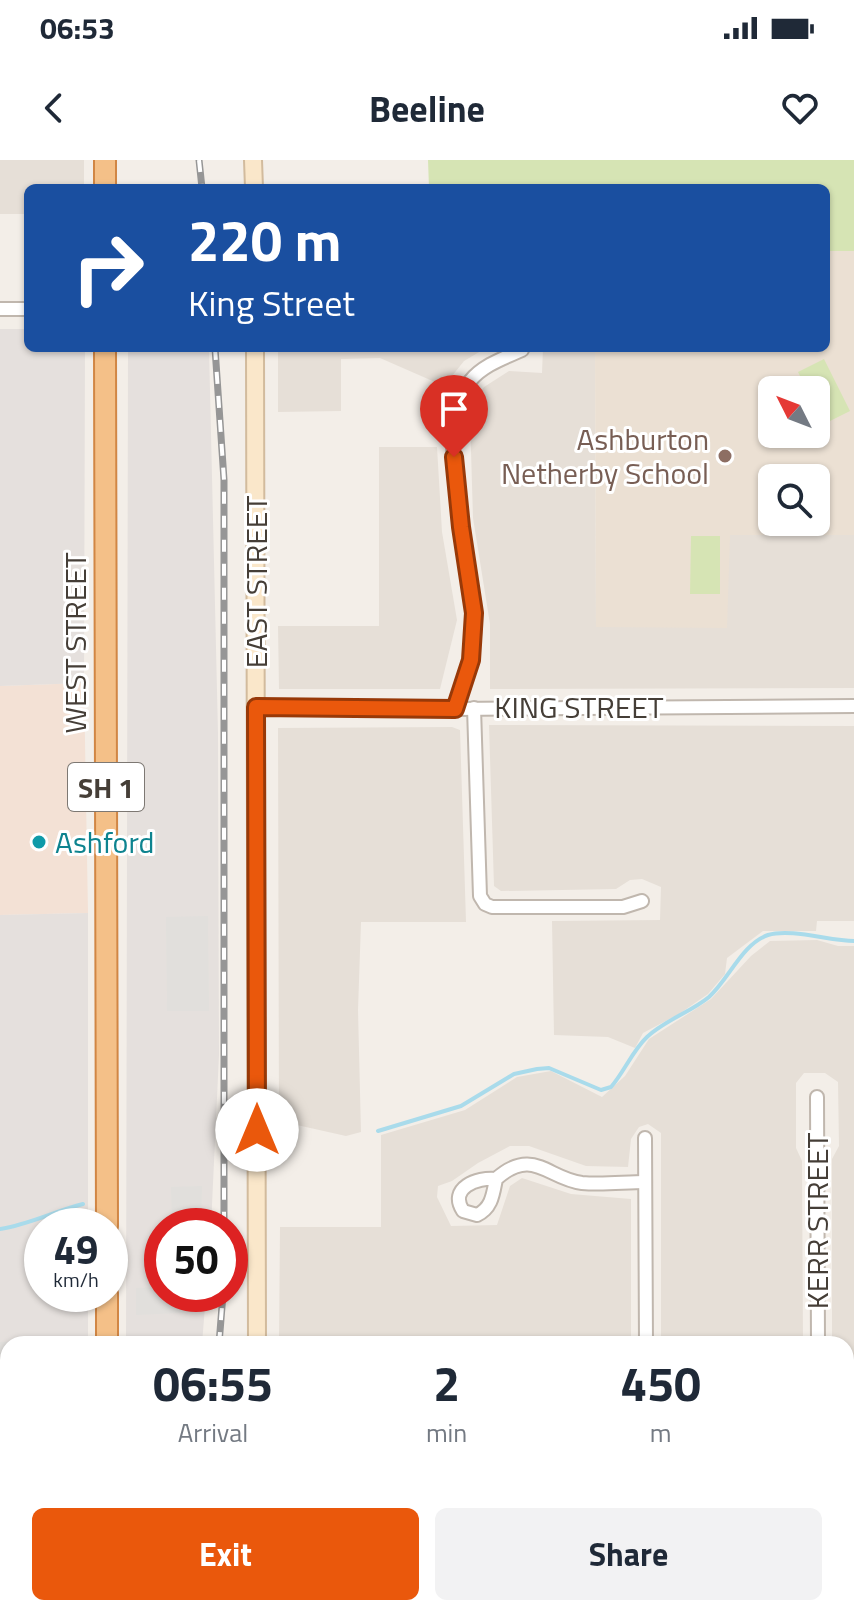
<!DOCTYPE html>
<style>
body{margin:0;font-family:"Titillium Web",sans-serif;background:#f2f2f3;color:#1f2937;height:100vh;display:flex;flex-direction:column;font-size:30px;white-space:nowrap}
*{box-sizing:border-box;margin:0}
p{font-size:26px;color:#747a83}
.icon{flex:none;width:44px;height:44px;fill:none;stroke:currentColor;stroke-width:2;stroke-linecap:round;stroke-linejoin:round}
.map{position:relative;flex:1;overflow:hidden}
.drawer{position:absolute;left:0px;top:1176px;width:854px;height:280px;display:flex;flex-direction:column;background:#fff;border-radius:24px 24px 0 0;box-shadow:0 2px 6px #0004}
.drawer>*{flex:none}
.banner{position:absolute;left:24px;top:24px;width:806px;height:168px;border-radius:12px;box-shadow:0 2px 6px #0004;background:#1a4fa0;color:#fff;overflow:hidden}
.needle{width:52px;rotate:312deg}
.tools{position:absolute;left:758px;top:216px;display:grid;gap:16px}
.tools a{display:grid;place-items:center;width:72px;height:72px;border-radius:12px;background:#fff;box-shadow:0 2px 6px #0004;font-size:40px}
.speed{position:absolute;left:24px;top:1048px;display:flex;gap:16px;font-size:40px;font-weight:700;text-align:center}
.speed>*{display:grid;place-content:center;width:104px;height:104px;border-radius:50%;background:#fff;box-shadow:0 2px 6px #0004;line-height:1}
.speed small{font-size:20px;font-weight:400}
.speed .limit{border:12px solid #d22;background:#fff;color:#111}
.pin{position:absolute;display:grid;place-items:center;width:68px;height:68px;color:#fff;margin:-82px -34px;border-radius:50% 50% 50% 0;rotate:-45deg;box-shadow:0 0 8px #0007}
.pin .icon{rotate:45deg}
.me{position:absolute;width:88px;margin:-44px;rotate:0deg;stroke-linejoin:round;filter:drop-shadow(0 0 6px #0008)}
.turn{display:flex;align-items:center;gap:28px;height:168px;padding:0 32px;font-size:36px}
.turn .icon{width:104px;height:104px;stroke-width:2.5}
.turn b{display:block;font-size:56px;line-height:68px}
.eta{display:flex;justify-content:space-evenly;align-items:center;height:136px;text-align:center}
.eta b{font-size:48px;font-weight:700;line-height:56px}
.action{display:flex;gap:16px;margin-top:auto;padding:16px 32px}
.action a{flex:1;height:92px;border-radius:12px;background:#ea580c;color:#fff;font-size:32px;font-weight:700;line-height:92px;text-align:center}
.action a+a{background:#f2f2f3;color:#1f2937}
.status{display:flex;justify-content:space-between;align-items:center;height:56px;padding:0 40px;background:#fff;direction:ltr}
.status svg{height:22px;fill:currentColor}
header{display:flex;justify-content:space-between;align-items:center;height:104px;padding:0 32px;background:#fff;font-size:36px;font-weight:700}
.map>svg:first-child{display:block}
.residential{fill:#e6dfd7}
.commercial{fill:#f3e1d5}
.industrial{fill:#e5e0dd}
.education{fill:#ebe0d3;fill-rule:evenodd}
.green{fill:#d6e4b4}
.parking{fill:#e1dfdc}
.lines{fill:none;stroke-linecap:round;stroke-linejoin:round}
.stream{stroke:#a9dbeb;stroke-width:4}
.minor-casing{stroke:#c0b7ae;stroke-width:16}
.secondary-casing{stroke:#d2bb9d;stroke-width:20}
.trunk-casing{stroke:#d18644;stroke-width:24}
.minor{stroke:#fff;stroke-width:12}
.secondary{stroke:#fae7ca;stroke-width:16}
.trunk{stroke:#f4c088;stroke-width:20}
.rail-casing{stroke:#969696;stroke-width:7}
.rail{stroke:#fff;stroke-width:4;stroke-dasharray:12;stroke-linecap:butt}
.route-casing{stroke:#983908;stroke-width:20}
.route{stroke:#ea580c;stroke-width:14}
.education-dot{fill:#8d6e63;stroke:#fff;stroke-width:3}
.culture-dot{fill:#0f9aa8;stroke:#fff;stroke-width:3}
.labels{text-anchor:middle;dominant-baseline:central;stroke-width:6;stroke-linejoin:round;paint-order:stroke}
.shield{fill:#fff;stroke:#7d7873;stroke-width:2}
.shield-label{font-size:28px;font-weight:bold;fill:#453e37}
.education-label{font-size:30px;fill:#785e54;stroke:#fff;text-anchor:end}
.street-label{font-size:30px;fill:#453e37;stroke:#fff}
.culture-label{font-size:30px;fill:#0d838f;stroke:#fff;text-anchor:start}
</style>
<div class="status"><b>06:53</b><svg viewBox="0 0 49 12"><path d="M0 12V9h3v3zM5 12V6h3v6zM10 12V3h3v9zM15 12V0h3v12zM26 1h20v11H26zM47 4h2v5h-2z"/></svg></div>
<header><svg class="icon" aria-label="back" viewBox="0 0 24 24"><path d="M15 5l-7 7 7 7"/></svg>Beeline<svg class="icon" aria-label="heart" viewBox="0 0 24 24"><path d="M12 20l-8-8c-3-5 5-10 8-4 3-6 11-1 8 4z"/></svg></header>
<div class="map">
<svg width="854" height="1456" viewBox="0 0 854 1456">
<rect width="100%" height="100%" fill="#f3eee8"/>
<g class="residential">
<polygon points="0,0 84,0 84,28 28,28 28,54 0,54"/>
<polygon points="278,188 486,188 464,201 444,226 380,198 341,199 341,251 278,252"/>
<polygon points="543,188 595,188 596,467 730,375 854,375 854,528 490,529 490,464 473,358 470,257 473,242 484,227 509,211 542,213"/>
<polygon points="379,287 437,287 442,372 457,460 440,529 279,529 278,466 379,466"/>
<polygon points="489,565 854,566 854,761 817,761 816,771 763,771 727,798 725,814 708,834 679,854 643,873 635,888 608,877 554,875 552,761 660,760 661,727 642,719 630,720 616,729 501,731 494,726"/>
<polygon points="452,567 460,570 466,762 361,762 358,850 361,972 346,976 279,961 278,568"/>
<polygon points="817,780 838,786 854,786 854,1221 846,1221 846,1184 832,1184 832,999 839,986 838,922 825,913 804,913 796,923 796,988 802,1001 803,1184 661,1184 661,973 648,964 639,967 631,979 628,1007 586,1006 529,986 510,986 478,1003 452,1021 438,1026 437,1037 451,1066 497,1065 510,1026 522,1018 571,1034 631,1039 631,1184 279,1184 280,1067 381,1067 381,975 465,950 517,917 551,911 602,937 625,916 649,879 711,839 751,796 770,781"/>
<rect x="846" y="1259" width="8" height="97"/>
<rect x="0" y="1335" width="8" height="86"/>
</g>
<polygon class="commercial" points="84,523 88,753 0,755 0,526"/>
<g class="industrial">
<polygon points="0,169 28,169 28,188 85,188 84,523 0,526"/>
<polygon points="128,188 209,188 218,573 219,895 211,1066 162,1066 162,1134 206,1134 202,1184 126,1184"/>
<polygon points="88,753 88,1066 42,1066 42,1134 88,1134 88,1184 8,1184 8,1335 0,1335 0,755"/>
<polygon points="524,1451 527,1456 280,1456 280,1452"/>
</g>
<path class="education" d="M 826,91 L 854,91 L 854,375 L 730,375 L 727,468 L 596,467 L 595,188 L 826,188 ZM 772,230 L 816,230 L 816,274 L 772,274 ZM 772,318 L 816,318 L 816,362 L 772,362 Z"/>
<g class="green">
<polygon points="428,0 854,0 854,91 826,91 826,28 429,28"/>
<polygon points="824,199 850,251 824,264 816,248 816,230 807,230 798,212"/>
<polygon points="691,376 720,376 720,434 690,434"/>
<polygon points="846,1356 854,1356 854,1456 568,1456 568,1448 846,1448"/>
</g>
<g class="parking">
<polygon points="208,756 209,851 167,851 166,757"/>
<polygon points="202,1026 201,1066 172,1066 171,1027"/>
<polygon points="162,1127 162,1134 199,1134 199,1152 136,1155 136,1128"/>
<polygon points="82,1180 82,1184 8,1184 8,1305 0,1305 0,1182"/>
</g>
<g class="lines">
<g class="stream">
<path d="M 378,971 L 461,946 L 514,914 L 537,909 L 549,908 L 601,930 L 611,927 C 624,912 633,890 647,877 C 665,860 691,852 709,837 C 729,819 742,784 768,775 C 791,768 830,781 854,781"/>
<path d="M 0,1069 C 28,1065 55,1051 83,1044"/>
</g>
<defs>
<g id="minor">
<polyline points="0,149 28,149"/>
<polyline points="256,547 455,549 854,546"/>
<polyline points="474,548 480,736 485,744 492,747 623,747 642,741"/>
<path d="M 455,549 C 466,518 477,488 474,454 C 471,396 431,268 470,221 C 483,205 504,198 522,190"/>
<polyline points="817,937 818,1184"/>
<polyline points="645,978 646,1184"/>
<path d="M 496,1019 C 477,1017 448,1028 463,1051 L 477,1055 C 492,1048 493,1034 496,1019 C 533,986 548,1019 582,1023 C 603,1025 625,1022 645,1022"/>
<polyline points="846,1239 854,1239"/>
<polyline points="0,1435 8,1435"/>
<polyline points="550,1456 550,1448"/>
</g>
<g id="secondary">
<polyline points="253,0 254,28"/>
<polyline points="255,188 257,1184"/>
<polyline points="257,1448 257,1456"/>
</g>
<g id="trunk">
<polyline points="105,0 105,28"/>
<polyline points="105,188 107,1066"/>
<polyline points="107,1134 107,1184"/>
<polyline points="111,1448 111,1456"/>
</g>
</defs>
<use href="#minor" class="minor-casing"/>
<use href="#secondary" class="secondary-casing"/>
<use href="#trunk" class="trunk-casing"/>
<use href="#minor" class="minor"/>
<use href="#secondary" class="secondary"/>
<use href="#trunk" class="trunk"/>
<defs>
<g id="rail">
<polyline points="199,0 202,28"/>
<polyline points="215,188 224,320 224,1066"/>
<polyline points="219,1184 223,1134"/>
<polyline points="201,1456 201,1448"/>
</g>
</defs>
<use href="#rail" class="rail-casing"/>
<use href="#rail" class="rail"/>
</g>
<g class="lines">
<defs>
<polyline id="route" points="257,970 256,547 455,549 471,500 474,453 461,367 454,297"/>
</defs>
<use href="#route" class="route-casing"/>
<use href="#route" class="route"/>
</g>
<circle class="education-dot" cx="725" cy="296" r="8"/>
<circle class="culture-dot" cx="39" cy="682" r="8"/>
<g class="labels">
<rect class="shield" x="68" y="603" width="76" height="48" rx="6"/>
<g class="shield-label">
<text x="106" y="627">SH 1</text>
</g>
<g class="education-label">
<text x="709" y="279">Ashburton<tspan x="709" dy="34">Netherby School</tspan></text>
</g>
<g class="street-label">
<text transform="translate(256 422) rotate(-90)">EAST STREET</text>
<text transform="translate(75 483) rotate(-90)">WEST STREET</text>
<text x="579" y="547">KING STREET</text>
<text transform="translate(817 1061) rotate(-90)">KERR STREET</text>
</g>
<g class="culture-label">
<text x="55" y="682">Ashford</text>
</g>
</g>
</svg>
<div class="tools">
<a><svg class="needle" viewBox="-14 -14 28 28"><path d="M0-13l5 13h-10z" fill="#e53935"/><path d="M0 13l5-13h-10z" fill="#747a83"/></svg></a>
<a><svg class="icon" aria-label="search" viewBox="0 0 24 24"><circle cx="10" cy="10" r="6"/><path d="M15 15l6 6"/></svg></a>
</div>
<div class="speed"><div>49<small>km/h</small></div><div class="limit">50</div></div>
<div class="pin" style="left:454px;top:297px;background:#d93025"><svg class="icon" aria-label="arrive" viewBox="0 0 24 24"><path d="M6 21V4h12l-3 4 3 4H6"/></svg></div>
<svg class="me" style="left:257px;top:970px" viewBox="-20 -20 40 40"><circle r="19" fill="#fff"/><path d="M0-13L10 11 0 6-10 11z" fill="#ea580c"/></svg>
<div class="banner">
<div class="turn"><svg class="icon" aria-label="right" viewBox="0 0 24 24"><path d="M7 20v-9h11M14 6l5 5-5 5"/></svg><div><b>220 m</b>King Street</div></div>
</div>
<section class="drawer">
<div class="eta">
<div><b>06:55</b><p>Arrival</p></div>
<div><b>2</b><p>min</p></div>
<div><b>450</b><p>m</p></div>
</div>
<div class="action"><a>Exit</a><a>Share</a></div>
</section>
</div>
